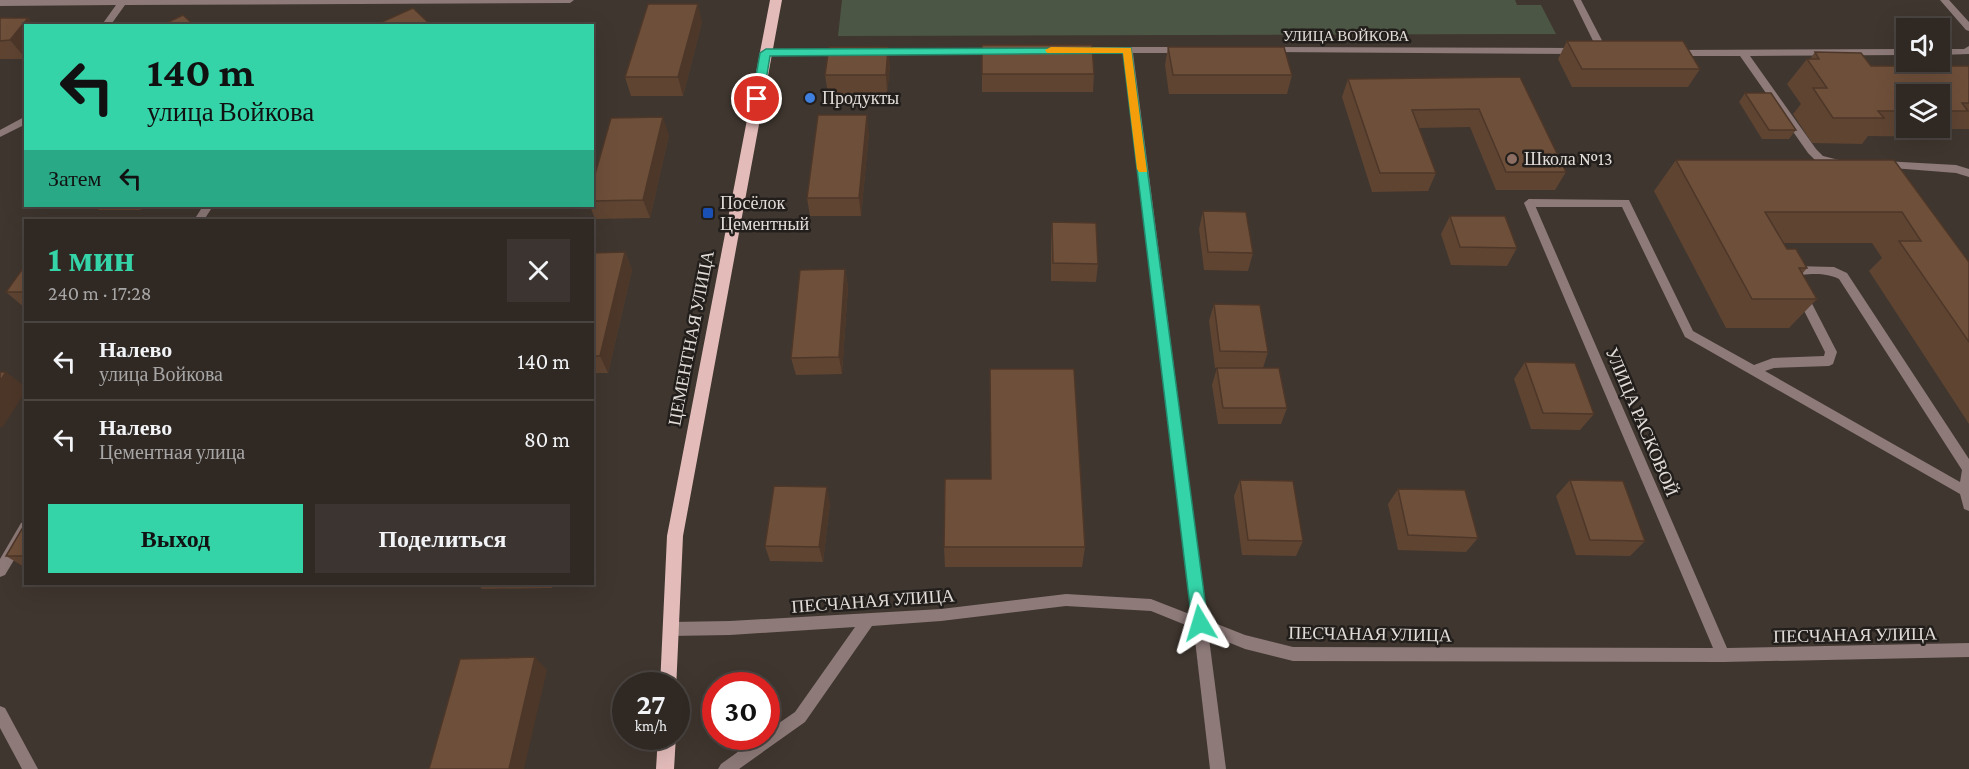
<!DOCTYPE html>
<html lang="ru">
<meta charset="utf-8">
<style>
body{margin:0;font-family:"Crimson Pro",serif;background:#3b3430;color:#f1f3f6;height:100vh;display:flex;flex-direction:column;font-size:22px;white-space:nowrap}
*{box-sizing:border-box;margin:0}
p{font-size:20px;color:#a7a6a6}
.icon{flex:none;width:33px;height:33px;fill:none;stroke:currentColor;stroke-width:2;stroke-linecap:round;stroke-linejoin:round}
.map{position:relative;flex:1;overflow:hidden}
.drawer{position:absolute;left:24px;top:219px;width:570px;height:366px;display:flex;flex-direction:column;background:#2f2823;border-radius:0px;box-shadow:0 6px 24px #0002,0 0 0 2px #4a4441}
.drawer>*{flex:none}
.hud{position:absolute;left:24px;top:24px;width:570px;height:183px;border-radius:0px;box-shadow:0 6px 24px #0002,0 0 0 2px #4a4441;background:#34d4a8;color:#111;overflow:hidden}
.buttons{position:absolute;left:1896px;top:18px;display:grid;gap:12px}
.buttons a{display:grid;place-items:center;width:54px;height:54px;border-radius:0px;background:#2f2823;box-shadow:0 6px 24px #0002,0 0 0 2px #4a4441;font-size:30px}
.speed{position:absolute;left:612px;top:672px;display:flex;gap:12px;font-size:30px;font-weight:700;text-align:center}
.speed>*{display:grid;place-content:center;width:78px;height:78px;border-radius:50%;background:#2f2823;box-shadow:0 6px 24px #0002,0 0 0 2px #4a4441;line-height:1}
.speed small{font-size:15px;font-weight:400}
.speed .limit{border:9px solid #d22;background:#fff;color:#111}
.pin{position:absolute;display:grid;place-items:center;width:51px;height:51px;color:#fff;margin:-26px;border:3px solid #fff;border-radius:50%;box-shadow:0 2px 6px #0007}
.me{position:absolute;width:66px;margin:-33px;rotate:353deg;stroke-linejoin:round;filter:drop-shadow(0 0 4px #0008)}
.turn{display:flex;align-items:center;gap:21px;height:126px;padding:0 24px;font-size:27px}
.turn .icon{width:78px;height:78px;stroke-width:2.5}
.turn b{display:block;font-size:42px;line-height:51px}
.then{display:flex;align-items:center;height:57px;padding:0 24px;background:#0003;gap:12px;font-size:22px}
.round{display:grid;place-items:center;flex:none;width:63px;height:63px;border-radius:0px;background:#3b3430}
.head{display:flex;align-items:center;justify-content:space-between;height:102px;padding:0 24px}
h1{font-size:36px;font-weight:700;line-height:45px;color:#34d4a8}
.cta{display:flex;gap:12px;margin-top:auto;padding:12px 24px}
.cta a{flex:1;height:69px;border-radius:0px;background:#34d4a8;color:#111;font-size:24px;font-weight:700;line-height:69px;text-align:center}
.cta a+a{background:#3b3430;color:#f1f3f6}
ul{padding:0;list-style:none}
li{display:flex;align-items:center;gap:18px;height:78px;padding:0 24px;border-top:2px solid #4a4441}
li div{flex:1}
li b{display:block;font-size:22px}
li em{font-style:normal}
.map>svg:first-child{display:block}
.green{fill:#4b5744}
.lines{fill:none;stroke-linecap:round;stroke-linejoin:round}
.lane{fill:#8d7a79;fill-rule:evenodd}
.street{fill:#8d7a79;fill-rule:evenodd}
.primary{fill:#e3bcba;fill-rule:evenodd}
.wall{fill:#5f4432;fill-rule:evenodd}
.shaded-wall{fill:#4d3729}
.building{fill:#6e4f3a;stroke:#4d3729;stroke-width:1.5}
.route{fill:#34d4a8;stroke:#228a6d;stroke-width:1.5}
.slow{fill:#f59e0b}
.shop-dot{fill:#3f7fe0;stroke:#221e1b;stroke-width:2}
.education-dot{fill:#8d6e63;stroke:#221e1b;stroke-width:2}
.transit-dot{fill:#1a4fb4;stroke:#221e1b;stroke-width:2}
.labels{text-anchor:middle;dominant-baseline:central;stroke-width:5;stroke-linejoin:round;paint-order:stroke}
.far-street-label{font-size:15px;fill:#e3ddd9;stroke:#221e1b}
.poi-label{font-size:18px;fill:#e3ddd9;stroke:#221e1b;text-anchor:start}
.street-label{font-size:18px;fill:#e3ddd9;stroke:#221e1b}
</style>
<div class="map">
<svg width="1969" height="769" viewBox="0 0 1969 769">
<rect width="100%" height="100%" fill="#3f362f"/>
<polygon class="green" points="842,0 1515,0 1517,5 1541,5 1556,34 838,36"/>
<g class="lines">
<g class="lane">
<polygon points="1940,0 1949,0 1969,22 1969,31 1966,30"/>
<polygon points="1969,46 1969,54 1940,55 1940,49 1964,49"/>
<polygon points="1906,49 1906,55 1750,56 1816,149 1823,156 1843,161 1843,165 1839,167 1816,161 1808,153 1740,56 1676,56 1671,53 1676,50"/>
<polygon points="1884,161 1956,165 1969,169 1969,177 1956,173 1880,167 1880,163"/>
<path d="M 1529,199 L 1629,200 L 1693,331 L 1754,365 L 1773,358 L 1824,356 L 1825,352 L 1795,293 L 1801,289 L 1805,290 L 1837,352 L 1833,364 L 1829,366 L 1774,368 L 1765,371 L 1960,482 L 1962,470 L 1839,279 C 1826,272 1804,273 1792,278 L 1786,274 L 1790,267 L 1794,266 L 1834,267 L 1847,273 L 1969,459 L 1969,511 L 1964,509 L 1960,494 L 1685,337 L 1622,207 L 1529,207 L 1524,203 Z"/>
<polygon points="1200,616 1205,618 1207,623 1226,769 1210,769 1193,623 1195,618"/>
</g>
<g class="street">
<polygon points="0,0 574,0 570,3 125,5 110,26 101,26 116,5 0,6"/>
<polygon points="1573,0 1581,0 1608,52 1606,54 1599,54 1594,51 1597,49"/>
<polygon points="1077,47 1183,47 1188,50 1183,53 1133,53 1207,620 1245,635 1293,647 1713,648 1524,203 1529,199 1534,203 1727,648 1969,643 1969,657 1723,662 1293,661 1245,649 1151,611 1066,606 941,621 872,626 805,722 739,769 718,769 721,764 760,736 766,736 766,732 795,712 855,627 730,635 671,636 666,634 664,629 666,624 671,622 730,621 941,609 1066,594 1151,599 1192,615 1124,53 1074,52 1074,48"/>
<polygon points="1269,47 1576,48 1581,51 1576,54 1266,52 1266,48"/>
<polygon points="997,48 1002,51 1000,53 873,55 868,52 873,49"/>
<polygon points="844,49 847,50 847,54 766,56 761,53 766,50"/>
<polygon points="26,116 26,124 0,137 0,130"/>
<polygon points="203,206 213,206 204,220 194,220"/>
<polygon points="26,521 26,540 5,575 0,577 0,559 21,523"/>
<polygon points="0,706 5,708 38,769 22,769 0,728"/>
</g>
<g class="primary">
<polygon points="770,0 782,0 683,536 676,690 676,686 660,686 667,536"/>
<polygon points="658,736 676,736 674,769 656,769"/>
</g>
</g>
<g class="wall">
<polygon points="0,18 28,18 35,26 26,26 26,59 0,59"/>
<polygon points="702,22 683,96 631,96 625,77"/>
<polygon points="1567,41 1700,69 1688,87 1572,87 1558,59"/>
<polygon points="982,45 1094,74 1093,92 982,92"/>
<polygon points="1168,47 1292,75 1287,94 1169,94 1165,65"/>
<path d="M 1815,52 L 1871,66 L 1969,66 L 1969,129 L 1952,129 L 1944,137 L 1868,136 L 1862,144 L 1812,143 L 1793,114 L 1801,104 L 1787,84 L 1807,59 L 1810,59 ZM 1906,94 L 1940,94 L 1940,128 L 1906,128 Z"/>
<polygon points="890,65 887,94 828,94 825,75"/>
<polygon points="1520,77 1566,172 1555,190 1496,190 1470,127 1419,128 1436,173 1428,191 1372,192 1342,97 1348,79"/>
<polygon points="1745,93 1796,130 1789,139 1762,139 1739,102"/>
<polygon points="869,133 861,216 810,216 807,198"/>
<polygon points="669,135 650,218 595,219 590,206 592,206 592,185"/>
<polygon points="1676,160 1894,160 1969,262 1969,424 1869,271 1882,258 1872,243 1783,243 1787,249 1807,268 1802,274 1817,299 1789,328 1726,328 1654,191"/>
<polygon points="94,206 144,206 141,210 99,210"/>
<polygon points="1203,211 1253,253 1248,271 1204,270 1199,229"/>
<polygon points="1450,216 1517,248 1507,266 1451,265 1441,234"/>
<polygon points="1052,222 1098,264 1096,282 1051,281 1051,240"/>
<polygon points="625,252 632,270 608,373 592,373 592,253"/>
<polygon points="26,264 26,309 6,292"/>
<polygon points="845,269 848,287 842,374 796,375 791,358"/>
<polygon points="1214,304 1268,352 1263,368 1287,408 1281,424 1218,424 1212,385 1217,368 1215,368 1209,321"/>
<polygon points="1525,362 1594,414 1580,430 1531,429 1514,379"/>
<polygon points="990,479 1085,547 1082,567 945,567 944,547"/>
<polygon points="1240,480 1303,541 1296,556 1242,555 1234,496"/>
<polygon points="1570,480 1645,541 1630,556 1576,555 1556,496"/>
<polygon points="1398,489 1478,538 1466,552 1398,550 1388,504"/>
<polygon points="830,503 823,562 770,561 765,546"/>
<polygon points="26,522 26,568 6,556"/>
<polygon points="477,584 553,584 552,588 482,589"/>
</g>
<g class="shaded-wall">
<polygon points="698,4 702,22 683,96 678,77"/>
<polygon points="28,18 35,26 26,26 26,59 10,40"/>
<polygon points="888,47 890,65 887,94 886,75"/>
<polygon points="867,115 869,133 861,216 859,198"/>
<polygon points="663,117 669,135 650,218 643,200"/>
<polygon points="137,206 144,206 141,210"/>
<polygon points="625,252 632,270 608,373 600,356"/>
<polygon points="845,269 848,287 842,374 839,357"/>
<polygon points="6,372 26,387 26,391 2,428 0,427 0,381"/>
<polygon points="827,487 830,503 823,562 819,547"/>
<polygon points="535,657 547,670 524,769 509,769"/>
</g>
<g class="building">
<polygon points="648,4 698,4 678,77 625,77"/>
<polygon points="413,8 432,26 373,26"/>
<polygon points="183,15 195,26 160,26"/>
<polygon points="0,18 28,18 10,40 0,41"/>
<polygon points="1567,41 1683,41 1700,69 1582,69"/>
<polygon points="982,45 1092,45 1094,74 982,74"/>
<polygon points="829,47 888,47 886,75 825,75"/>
<polygon points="1168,47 1284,47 1292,75 1173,75"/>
<polygon points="1815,52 1861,53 1871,66 1969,66 1969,103 1962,103 1968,111 1940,111 1940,94 1906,94 1906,111 1878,111 1884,118 1833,118 1813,88 1827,88 1807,59 1819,59"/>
<polygon points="1520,77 1566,172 1506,172 1479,109 1412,110 1436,173 1380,173 1348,79"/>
<polygon points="1745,93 1771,93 1796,130 1769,130"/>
<polygon points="818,115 867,115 859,198 807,198"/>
<polygon points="663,117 643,200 592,201 592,185 611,118"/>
<polygon points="1676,160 1894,160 1969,262 1969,342 1899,241 1921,241 1902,212 1765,212 1787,249 1796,249 1807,268 1799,268 1817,299 1752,299"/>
<polygon points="1203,211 1246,212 1253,253 1208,252"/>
<polygon points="1450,216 1505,216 1517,248 1460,247"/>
<polygon points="1052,222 1096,223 1098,264 1053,263"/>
<polygon points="625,252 600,356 592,356 592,253"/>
<polygon points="26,264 26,292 6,292"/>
<polygon points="845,269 839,357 791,358 800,270"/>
<polygon points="1214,304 1260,305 1268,352 1220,351"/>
<polygon points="1525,362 1575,363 1594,414 1543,413"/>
<polygon points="1217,368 1279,368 1287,408 1223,408"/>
<polygon points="990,369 1074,369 1085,547 944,547 945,479 991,479"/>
<polygon points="0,372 6,372 0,381"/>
<polygon points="1240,480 1293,481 1303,541 1248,540"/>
<polygon points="1570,480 1623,481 1645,541 1590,540"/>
<polygon points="774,486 827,487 819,547 765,546"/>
<polygon points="1398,489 1465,490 1478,538 1408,535"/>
<polygon points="26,522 26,556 6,556"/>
<polygon points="535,657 509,769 429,769 460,659"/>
</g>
<polygon class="route" points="1131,48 1208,623 1206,628 1200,630 1195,628 1192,623 1123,53 770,56 763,99 757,102 752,99 760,53 766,49"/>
<polygon class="slow" points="1051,47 1131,48 1147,172 1139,172 1137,169 1123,53 1047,53 1045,50"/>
<circle class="shop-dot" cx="810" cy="98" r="6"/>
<circle class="education-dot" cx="1512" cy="159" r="6"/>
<rect class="transit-dot" x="702" y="207" width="12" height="12" rx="3"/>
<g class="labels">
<g class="far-street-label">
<text x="1346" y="36">УЛИЦА ВОЙКОВА</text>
</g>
<g class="poi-label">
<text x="822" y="98">Продукты</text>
<text x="1524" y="159">Школа №13</text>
<text x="720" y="203">Посёлок<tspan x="720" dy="21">Цементный</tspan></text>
</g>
<g class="street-label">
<text transform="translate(691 338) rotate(-79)">ЦЕМЕНТНАЯ УЛИЦА</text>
<text transform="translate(1642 422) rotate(67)">УЛИЦА РАСКОВОЙ</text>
<text transform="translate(873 601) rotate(-4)">ПЕСЧАНАЯ УЛИЦА</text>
<text transform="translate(1370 634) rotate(1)">ПЕСЧАНАЯ УЛИЦА</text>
<text transform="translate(1855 635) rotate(-1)">ПЕСЧАНАЯ УЛИЦА</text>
</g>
</g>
</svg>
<div class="buttons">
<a><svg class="icon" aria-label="sound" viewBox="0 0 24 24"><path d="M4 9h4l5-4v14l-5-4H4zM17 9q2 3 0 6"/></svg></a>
<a><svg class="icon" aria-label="layers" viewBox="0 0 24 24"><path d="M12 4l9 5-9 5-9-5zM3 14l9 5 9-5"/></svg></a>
</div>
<div class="speed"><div>27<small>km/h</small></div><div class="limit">30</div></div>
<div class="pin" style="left:757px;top:99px;background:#d93025"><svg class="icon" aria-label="arrive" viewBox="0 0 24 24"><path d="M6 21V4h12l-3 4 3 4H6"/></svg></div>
<svg class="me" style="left:1200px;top:623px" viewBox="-20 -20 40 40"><path d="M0-17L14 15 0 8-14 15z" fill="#34d4a8" stroke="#fff" stroke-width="4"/></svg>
<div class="hud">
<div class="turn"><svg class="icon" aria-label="left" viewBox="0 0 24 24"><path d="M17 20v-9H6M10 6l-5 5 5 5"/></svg><div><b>140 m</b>улица Войкова</div></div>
<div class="then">Затем<svg class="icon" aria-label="left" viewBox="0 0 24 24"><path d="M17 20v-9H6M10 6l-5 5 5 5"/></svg></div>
</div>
<section class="drawer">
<div class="head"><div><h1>1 мин</h1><p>240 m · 17:28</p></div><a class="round"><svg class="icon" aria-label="close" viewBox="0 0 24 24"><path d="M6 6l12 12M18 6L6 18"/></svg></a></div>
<ul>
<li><svg class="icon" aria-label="left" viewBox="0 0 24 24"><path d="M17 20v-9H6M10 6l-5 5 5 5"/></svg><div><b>Налево</b><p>улица Войкова</p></div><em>140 m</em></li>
<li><svg class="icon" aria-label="left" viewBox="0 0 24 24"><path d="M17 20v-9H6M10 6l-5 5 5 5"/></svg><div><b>Налево</b><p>Цементная улица</p></div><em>80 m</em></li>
</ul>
<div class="cta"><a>Выход</a><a>Поделиться</a></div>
</section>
</div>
